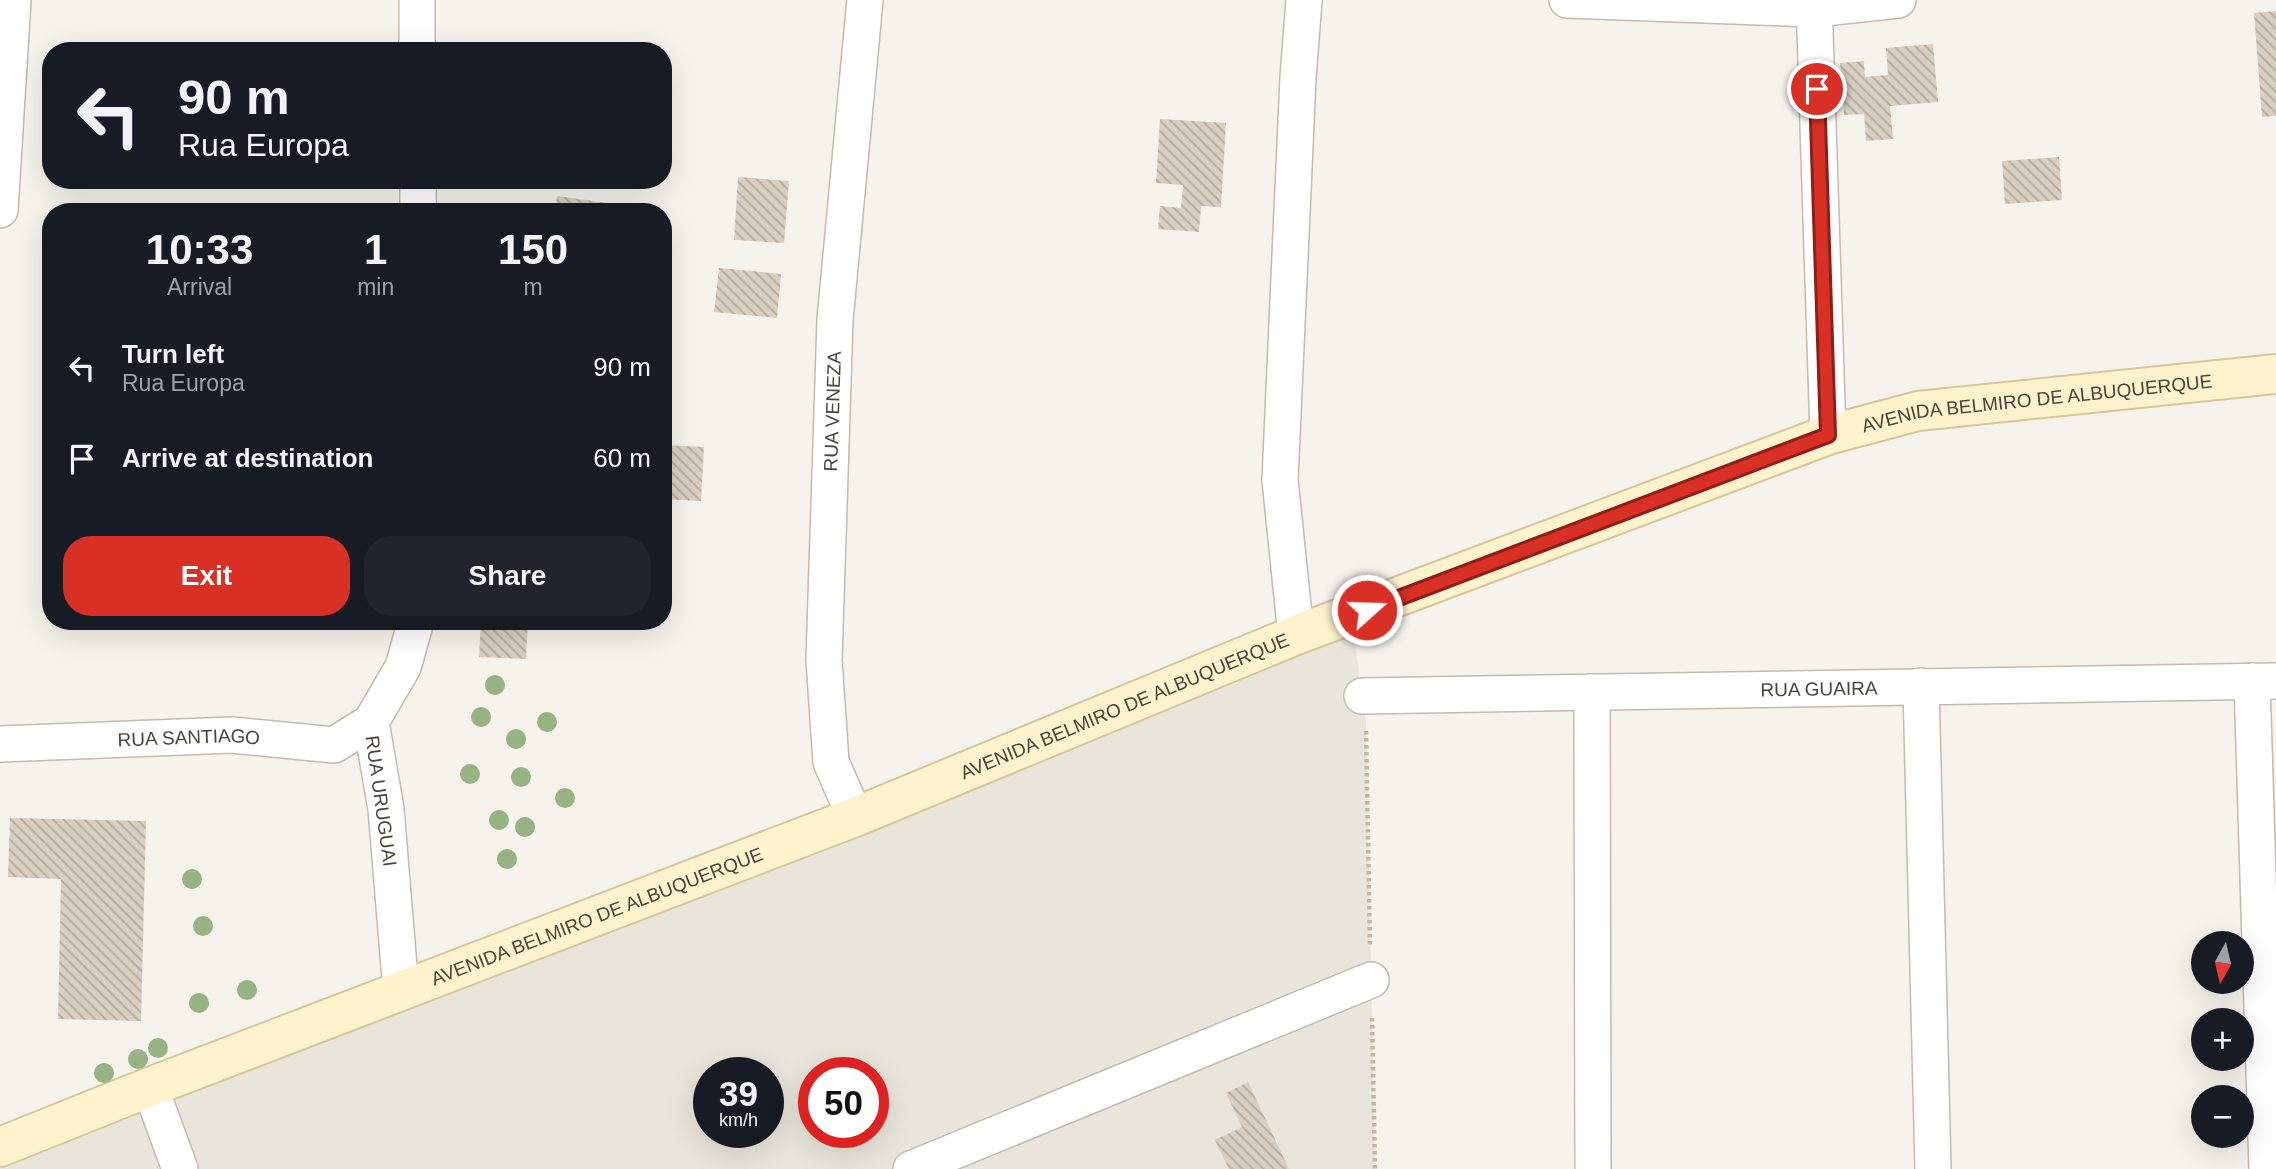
<!DOCTYPE html>
<meta charset="utf-8">
<style>
body{margin:0;font-family:Helvetica,sans-serif;background:#20242c;color:#f1f3f6;height:100vh;display:flex;flex-direction:column;font-size:26px;white-space:nowrap}
*{box-sizing:border-box;margin:0}
p{font-size:23px;color:#9ea1a6}
.icon{flex:none;width:38px;height:38px;fill:none;stroke:currentColor;stroke-width:2;stroke-linecap:round;stroke-linejoin:round}
.map{position:relative;flex:1;overflow:hidden}
.panel{position:absolute;left:42px;top:203px;width:630px;height:427px;display:flex;flex-direction:column;background:#171b24;border-radius:28px;box-shadow:0 7px 28px #0002}
.panel>*{flex:none}
.banner{position:absolute;left:42px;top:42px;width:630px;height:147px;border-radius:28px;box-shadow:0 7px 28px #0002;background:#171b24;color:#f1f3f6;overflow:hidden}
.needle{width:46px;rotate:188deg}
.buttons{position:absolute;left:2191px;top:931px;display:grid;gap:14px}
.buttons a{display:grid;place-items:center;width:63px;height:63px;border-radius:50%;background:#171b24;box-shadow:0 7px 28px #0002;font-size:35px}
.speed{position:absolute;left:693px;top:1057px;display:flex;gap:14px;font-size:35px;font-weight:700;text-align:center}
.speed>*{display:grid;place-content:center;width:91px;height:91px;border-radius:50%;background:#171b24;box-shadow:0 7px 28px #0002;line-height:1}
.speed small{font-size:18px;font-weight:400}
.speed .limit{border:10px solid #d22;background:#fff;color:#111}
.pin{position:absolute;display:grid;place-items:center;width:60px;height:60px;color:#fff;margin:-30px;border:4px solid #fff;border-radius:50%;box-shadow:0 2px 7px #0007}
.me{position:absolute;width:77px;margin:-38px;rotate:70deg;stroke-linejoin:round;filter:drop-shadow(0 0 5px #0008)}
.turn{display:flex;align-items:center;gap:24px;height:147px;padding:0 21px;font-size:32px}
.turn .icon{width:91px;height:91px;stroke-width:2.5}
.turn b{display:block;font-size:49px;line-height:60px}
.eta{display:flex;justify-content:space-evenly;align-items:center;height:119px;text-align:center}
.eta b{font-size:42px;font-weight:600;line-height:49px}
.button{display:flex;gap:14px;margin-top:auto;padding:14px 21px}
.button a{flex:1;height:80px;border-radius:28px;background:#d93025;color:#fff;font-size:28px;font-weight:600;line-height:80px;text-align:center}
.button a+a{background:#20242c;color:#f1f3f6}
ul{padding:0;list-style:none}
li{display:flex;align-items:center;gap:21px;height:91px;padding:0 21px}
li div{flex:1}
li b{display:block;font-size:26px}
li em{font-style:normal}
.map>svg:first-child{display:block}
.residential{fill:#eae5da;fill-rule:evenodd}
.building{fill:url(#building-back-hatch)}
.lines{fill:none;stroke-linecap:round;stroke-linejoin:round}
.street-casing{stroke:#c2bbae;stroke-width:38}
.secondary-casing{stroke:#d6c79b;stroke-width:42}
.path{stroke:#c4b79f;stroke-width:4.5;stroke-dasharray:3.5 3.5;stroke-linecap:butt}
.street{stroke:#fff;stroke-width:35}
.secondary{stroke:#fff3cd;stroke-width:38}
.tree{fill:#97b381}
.route-casing{stroke:#8d1f18;stroke-width:18}
.route{stroke:#d93025;stroke-width:12}
.labels{text-anchor:middle;dominant-baseline:central;stroke-width:5;stroke-linejoin:round;paint-order:stroke}
.street-label{font-size:19px;fill:#4b4439;stroke:#fff}
</style>
<div class="map">
<svg width="2276" height="1169" viewBox="0 0 2276 1169">
<defs>
<pattern id="building-back-hatch" width="6" height="6" patternUnits="userSpaceOnUse" patternTransform="scale(1.75)"><rect width="6" height="6" fill="#d8cfc1"/><path d="M-1 5l2 2M0 0l6 6M5-1l2 2" fill="none" stroke="#b1aa9e"/></pattern>
</defs>
<rect width="100%" height="100%" fill="#f6f3ec"/>
<path class="residential" d="M 1351,615 L 1366,721 L 1375,1169 L 0,1169 L 0,1147 ZM 709,1073 L 768,1073 L 768,1132 L 709,1132 ZM 814,1073 L 873,1073 L 873,1132 L 814,1132 Z"/>
<g class="building">
<polygon points="2276,11 2276,116 2262,117 2254,13"/>
<polygon points="1933,44 1938,102 1890,106 1893,139 1866,141 1864,114 1844,115 1840,63 1864,61 1865,77 1888,75 1886,48"/>
<polygon points="1160,119 1226,123 1221,207 1201,206 1199,232 1158,229 1160,206 1181,208 1183,185 1156,183"/>
<polygon points="2059,157 2062,200 2005,204 2002,161"/>
<polygon points="738,177 789,181 784,243 734,240"/>
<polygon points="557,196 645,208 644,212 555,212"/>
<polygon points="719,268 781,274 777,318 714,312"/>
<polygon points="663,445 704,447 701,501 663,499"/>
<polygon points="481,621 528,621 526,659 479,657"/>
<polygon points="10,818 146,821 141,1021 58,1019 61,879 8,877"/>
<polygon points="1248,1082 1289,1169 1229,1169 1215,1140 1242,1127 1226,1093"/>
</g>
<g class="lines">
<defs>
<g id="street">
<polyline points="417,0 417,51"/>
<polyline points="1567,0 1815,9 1898,0"/>
<polyline points="1814,0 1828,435"/>
<polyline points="418,180 418,212"/>
<polyline points="0,210 13,0"/>
<polyline points="1296,635 1280,480 1298,78 1304,0"/>
<polyline points="2252,681 2267,1169"/>
<polyline points="1921,686 1933,1169"/>
<polyline points="1592,692 1593,1169"/>
<path id="s1" d="M 1362,696 L 2276,681"/>
<path id="s2" d="M 0,744 L 232,735 L 334,745 L 371,722"/>
<path id="s3" d="M 855,817 L 831,762 L 824,660 L 835,320 L 865,0"/>
<polyline points="401,991 386,809 371,722 403,667 416,621"/>
<polyline points="150,1087 180,1169"/>
<polyline points="911,1169 1371,980"/>
</g>
<g id="secondary">
<path id="s4" d="M 0,1147 L 150,1087 L 855,817 L 1296,635 L 1828,435 L 1918,411 L 2276,374"/>
</g>
</defs>
<use href="#street" class="street-casing"/>
<use href="#secondary" class="secondary-casing"/>
<g class="path">
<polyline points="1366,731 1370,946"/>
<polyline points="1372,1018 1375,1169"/>
</g>
<use href="#street" class="street"/>
<use href="#secondary" class="secondary"/>
</g>
<g class="tree">
<circle cx="495" cy="685" r="10"/>
<circle cx="481" cy="717" r="10"/>
<circle cx="547" cy="722" r="10"/>
<circle cx="516" cy="739" r="10"/>
<circle cx="470" cy="774" r="10"/>
<circle cx="521" cy="777" r="10"/>
<circle cx="565" cy="798" r="10"/>
<circle cx="499" cy="820" r="10"/>
<circle cx="525" cy="827" r="10"/>
<circle cx="507" cy="859" r="10"/>
<circle cx="192" cy="879" r="10"/>
<circle cx="203" cy="926" r="10"/>
<circle cx="247" cy="990" r="10"/>
<circle cx="199" cy="1003" r="10"/>
<circle cx="158" cy="1048" r="10"/>
<circle cx="138" cy="1059" r="10"/>
<circle cx="104" cy="1073" r="10"/>
</g>
<g class="lines">
<defs>
<polyline id="route" points="1367,610 1828,435 1817,89"/>
</defs>
<use href="#route" class="route-casing"/>
<use href="#route" class="route"/>
</g>
<g class="labels">
<g class="street-label">
<text stroke="none"><textPath href="#s4" startOffset="2174">AVENIDA BELMIRO DE ALBUQUERQUE</textPath></text>
<text stroke="none"><textPath href="#s3" startOffset="411">RUA VENEZA</textPath></text>
<text stroke="none"><textPath href="#s1" startOffset="457">RUA GUAIRA</textPath></text>
<text stroke="none"><textPath href="#s4" startOffset="1208">AVENIDA BELMIRO DE ALBUQUERQUE</textPath></text>
<text stroke="none"><textPath href="#s2" startOffset="189">RUA SANTIAGO</textPath></text>
<text transform="translate(381 801) rotate(82)">RUA URUGUAI</text>
<text stroke="none"><textPath href="#s4" startOffset="640">AVENIDA BELMIRO DE ALBUQUERQUE</textPath></text>
</g>
</g>
</svg>
<div class="buttons">
<a><svg class="needle" viewBox="-14 -14 28 28"><path d="M0-13l5 13h-10z" fill="#e53935"/><path d="M0 13l5-13h-10z" fill="#9ea1a6"/></svg></a>
<a>+</a>
<a>−</a>
</div>
<div class="speed"><div>39<small>km/h</small></div><div class="limit">50</div></div>
<div class="pin" style="left:1817px;top:89px;background:#d93025"><svg class="icon" aria-label="arrive" viewBox="0 0 24 24"><path d="M6 21V4h12l-3 4 3 4H6"/></svg></div>
<svg class="me" style="left:1367px;top:610px" viewBox="-20 -20 40 40"><circle r="17" fill="#d93025" stroke="#fff" stroke-width="3"/><path d="M0-11L8 9 0 5-8 9z" fill="#fff"/></svg>
<div class="banner">
<div class="turn"><svg class="icon" aria-label="left" viewBox="0 0 24 24"><path d="M17 20v-9H6M10 6l-5 5 5 5"/></svg><div><b>90 m</b>Rua Europa</div></div>
</div>
<section class="panel">
<div class="eta">
<div><b>10:33</b><p>Arrival</p></div>
<div><b>1</b><p>min</p></div>
<div><b>150</b><p>m</p></div>
</div>
<ul>
<li><svg class="icon" aria-label="left" viewBox="0 0 24 24"><path d="M17 20v-9H6M10 6l-5 5 5 5"/></svg><div><b>Turn left</b><p>Rua Europa</p></div><em>90 m</em></li>
<li><svg class="icon" aria-label="arrive" viewBox="0 0 24 24"><path d="M6 21V4h12l-3 4 3 4H6"/></svg><div><b>Arrive at destination</b></div><em>60 m</em></li>
</ul>
<div class="button"><a>Exit</a><a>Share</a></div>
</section>
</div>
